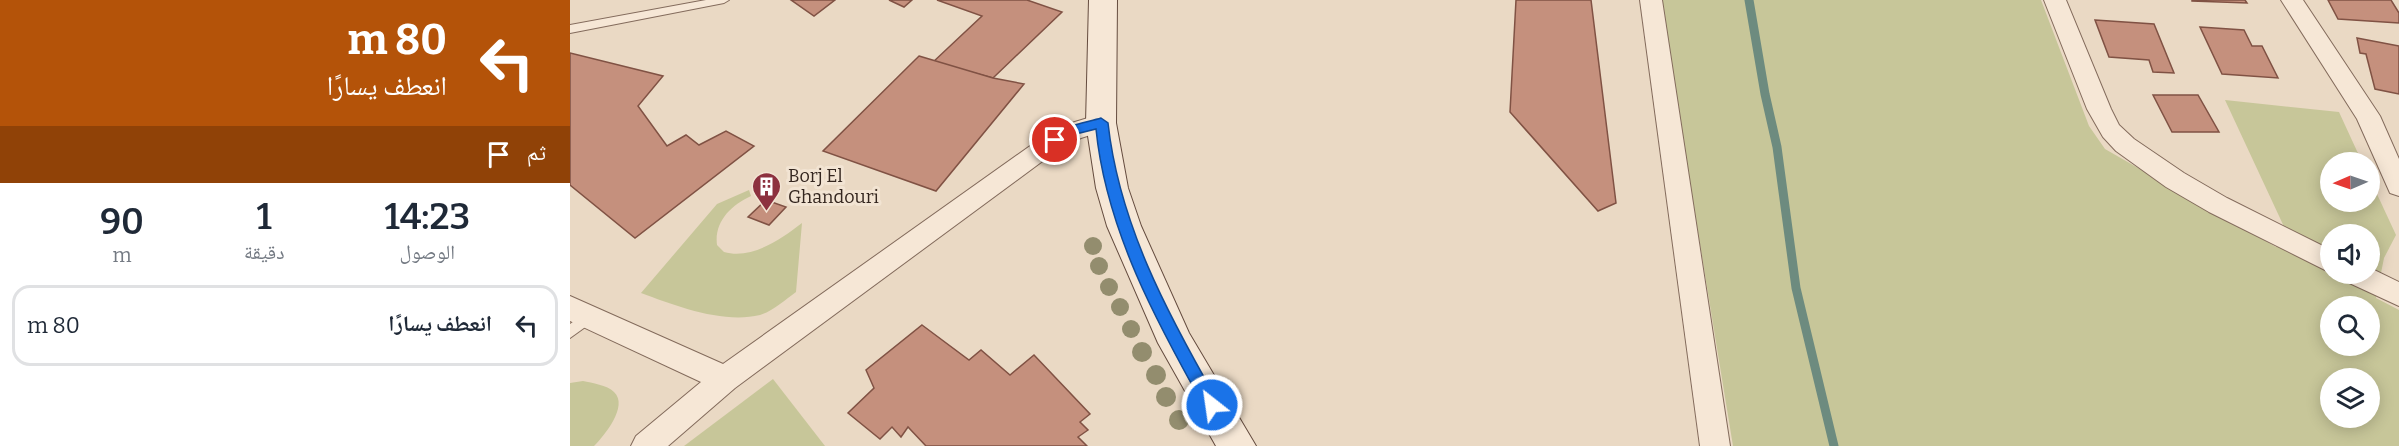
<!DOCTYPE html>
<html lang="ar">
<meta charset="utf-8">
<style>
body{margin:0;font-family:Bitter,"Noto Naskh Arabic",serif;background:#f6f6f7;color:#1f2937;direction:rtl;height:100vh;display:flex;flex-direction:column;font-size:22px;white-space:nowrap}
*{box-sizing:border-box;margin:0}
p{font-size:20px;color:#747a83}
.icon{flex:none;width:33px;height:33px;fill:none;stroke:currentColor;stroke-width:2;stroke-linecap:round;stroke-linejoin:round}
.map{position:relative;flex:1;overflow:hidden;direction:ltr}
.sheet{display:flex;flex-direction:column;background:#fff;width:570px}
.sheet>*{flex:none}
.top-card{background:#b45309;color:#fff;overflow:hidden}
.needle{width:39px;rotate:268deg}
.tools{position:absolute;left:1750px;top:152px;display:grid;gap:12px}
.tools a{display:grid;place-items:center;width:60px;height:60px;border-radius:50%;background:#fff;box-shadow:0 3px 15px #0003;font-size:30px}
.pin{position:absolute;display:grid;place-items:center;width:51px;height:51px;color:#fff;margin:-26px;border:3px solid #fff;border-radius:50%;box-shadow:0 2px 6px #0007}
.me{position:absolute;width:66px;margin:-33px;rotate:330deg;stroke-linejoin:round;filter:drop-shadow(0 0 4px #0008)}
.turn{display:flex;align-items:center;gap:21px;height:126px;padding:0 24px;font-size:27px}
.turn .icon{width:78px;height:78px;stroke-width:2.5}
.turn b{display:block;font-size:42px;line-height:51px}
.then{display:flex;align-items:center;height:57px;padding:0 24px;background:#0003;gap:12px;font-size:22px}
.eta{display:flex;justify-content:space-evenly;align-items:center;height:102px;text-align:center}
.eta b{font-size:36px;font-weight:600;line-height:42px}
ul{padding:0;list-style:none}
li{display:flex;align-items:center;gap:18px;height:81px;margin:0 12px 9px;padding:0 12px;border:3px solid #e0e1e3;border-radius:18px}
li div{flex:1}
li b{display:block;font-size:22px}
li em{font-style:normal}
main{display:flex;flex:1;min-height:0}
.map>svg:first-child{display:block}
.green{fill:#c7c699;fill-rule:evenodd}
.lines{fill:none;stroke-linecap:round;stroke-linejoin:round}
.stream{stroke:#6d8b7f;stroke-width:9}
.building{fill:#c5907d;stroke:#805244;stroke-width:1.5}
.lane-casing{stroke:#836b5c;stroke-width:2}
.street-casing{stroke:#836b5c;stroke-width:2}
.secondary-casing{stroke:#654c3f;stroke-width:2}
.lane{fill:#f6e7d6;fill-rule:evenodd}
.street{fill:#f6e7d6;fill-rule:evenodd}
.secondary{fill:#f6e7d6;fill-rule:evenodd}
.tree{fill:#938d6e}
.route{fill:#1a73e8;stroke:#114b97;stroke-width:1.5}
.labels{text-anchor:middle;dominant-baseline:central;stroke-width:6;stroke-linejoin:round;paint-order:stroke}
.poi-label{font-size:18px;fill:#34261f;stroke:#f2e4d3;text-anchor:start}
</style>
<main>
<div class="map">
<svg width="1829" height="446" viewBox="0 0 1829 446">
<rect width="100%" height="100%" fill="#ead9c4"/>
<g class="green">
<path d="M 1090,0 L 1471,0 L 1519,126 L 1535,149 L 1706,247 L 1716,231 L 1655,100 L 1769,112 L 1792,162 L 1761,162 L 1761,201 L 1800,201 L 1800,179 L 1826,235 L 1814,258 L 1806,298 L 1829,310 L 1829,446 L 1163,446 ZM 1761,234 L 1800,234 L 1800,273 L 1761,273 ZM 1761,306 L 1800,306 L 1800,345 L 1761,345 ZM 1761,378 L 1800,378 L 1800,417 L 1761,417 Z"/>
<path d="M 179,190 L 181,196 C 161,205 144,222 147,245 L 154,252 C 182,260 211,239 232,223 L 226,292 C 215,300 203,311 190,315 C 153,324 106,306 71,293 L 147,204 Z"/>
<polygon points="203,379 255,446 114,446"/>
<path d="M 13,381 C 22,383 37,385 44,392 C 59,406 34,436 24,446 L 0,446 L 0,383 Z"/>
</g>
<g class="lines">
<polyline class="stream" points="1179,0 1195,94 1207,147 1226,288 1264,446"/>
</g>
<g class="building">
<polygon points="221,0 265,0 244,16"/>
<polygon points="319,0 342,0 334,7"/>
<polygon points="367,0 457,0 492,12 423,78 363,62 412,16"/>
<polygon points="946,0 1021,0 1046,203 1028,211 940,112"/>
<polygon points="1622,0 1675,0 1677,3 1622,1"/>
<polygon points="1758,0 1821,0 1829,13 1829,23 1768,19"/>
<polygon points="1525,20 1584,24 1604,73 1583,72 1579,60 1539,57"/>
<polygon points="1630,27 1674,30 1682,46 1692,46 1708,78 1652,74"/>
<polygon points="1787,38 1829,46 1829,94 1805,89 1796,54 1790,53"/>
<polygon points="0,53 93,76 68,106 97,146 116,135 129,145 156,131 184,146 65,238 0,185"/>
<polygon points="349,56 423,78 454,84 366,191 253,151"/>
<polygon points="1583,95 1628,95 1649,132 1602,132"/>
<polygon points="196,200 216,207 199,225 178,217"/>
<polygon points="352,325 399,360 411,350 440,375 464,355 520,414 510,422 518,430 508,437 517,446 356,446 338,427 331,437 322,427 310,439 278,413 304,388 296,370"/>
</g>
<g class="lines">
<defs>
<g id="lane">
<polygon points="136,0 159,0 154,3 0,33 0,25"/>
<polygon points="20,310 25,312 26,316 25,320 0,338 0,324"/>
</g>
<g id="street">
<polygon points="1070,0 1092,0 1160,446 1130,446"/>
<polygon points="1474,0 1496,0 1541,109 1549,125 1564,139 1614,173 1657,198 1761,250 1761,273 1639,212 1596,187 1546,151 1533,137 1517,109"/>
<polygon points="1711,0 1733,0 1810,116 1829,159 1829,196 1820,193 1787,119"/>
<polygon points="531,114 539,117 543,123 539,129 511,138 493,146 165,388 98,446 61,446 66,436 131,382 0,321 0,296 153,364 477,134 495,125"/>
<polygon points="1800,268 1829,282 1829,306 1775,281 1771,273 1800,273"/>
</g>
<polygon id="secondary" points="519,0 547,0 546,123 558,188 571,226 619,333 686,446 646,446 588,343 537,226 526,188 516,123"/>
</defs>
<use href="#lane" class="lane-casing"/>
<use href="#street" class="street-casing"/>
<use href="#secondary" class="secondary-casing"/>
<use href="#lane" class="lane"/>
<use href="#street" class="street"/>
<use href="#secondary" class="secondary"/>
</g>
<g class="tree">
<circle cx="523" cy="246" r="9"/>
<circle cx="529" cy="266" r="9"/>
<circle cx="539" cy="287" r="9"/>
<circle cx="550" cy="307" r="9"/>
<circle cx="561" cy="329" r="9"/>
<circle cx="572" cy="352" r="10"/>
<circle cx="586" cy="375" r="10"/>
<circle cx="596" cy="397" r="10"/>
<circle cx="609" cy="420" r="10"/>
</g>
<path class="route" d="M 531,118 L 538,123 C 549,223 597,313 647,400 L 649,405 L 647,410 L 642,412 L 636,410 C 587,323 536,230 526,129 L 506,134 L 485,145 L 479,140 C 490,126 515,123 531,118 Z"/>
<defs>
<symbol id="building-pin" viewBox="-11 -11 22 30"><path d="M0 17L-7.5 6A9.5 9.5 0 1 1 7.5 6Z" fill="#8d313f" stroke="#f2e4d3"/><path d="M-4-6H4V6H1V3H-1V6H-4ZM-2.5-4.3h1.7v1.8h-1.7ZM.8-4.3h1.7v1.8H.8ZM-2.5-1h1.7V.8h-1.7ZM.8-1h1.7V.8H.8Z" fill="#fff"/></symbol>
</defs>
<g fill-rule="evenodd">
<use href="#building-pin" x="180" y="170" width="33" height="45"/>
</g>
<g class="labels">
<g class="poi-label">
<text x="218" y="176">Borj El<tspan x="218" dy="21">Ghandouri</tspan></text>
</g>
</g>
</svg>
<div class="tools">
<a><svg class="needle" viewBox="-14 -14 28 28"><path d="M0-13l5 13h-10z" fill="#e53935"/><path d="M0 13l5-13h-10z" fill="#747a83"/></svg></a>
<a><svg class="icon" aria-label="sound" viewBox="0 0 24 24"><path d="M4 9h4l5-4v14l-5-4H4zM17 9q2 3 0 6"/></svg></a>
<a><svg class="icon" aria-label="search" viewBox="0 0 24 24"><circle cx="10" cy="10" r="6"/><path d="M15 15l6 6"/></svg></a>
<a><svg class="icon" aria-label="layers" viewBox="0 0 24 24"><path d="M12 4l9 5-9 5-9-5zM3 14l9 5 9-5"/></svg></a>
</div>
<div class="pin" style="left:485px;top:140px;background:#d93025"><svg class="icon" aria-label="arrive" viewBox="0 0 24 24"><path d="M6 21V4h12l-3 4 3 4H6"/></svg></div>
<svg class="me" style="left:642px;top:405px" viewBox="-20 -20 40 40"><circle r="17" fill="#1a73e8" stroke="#fff" stroke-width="3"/><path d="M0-11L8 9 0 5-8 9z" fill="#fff"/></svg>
</div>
<section class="sheet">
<div class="top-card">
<div class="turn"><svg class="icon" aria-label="left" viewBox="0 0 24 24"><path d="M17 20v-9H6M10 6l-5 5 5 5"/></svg><div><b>80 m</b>انعطف يسارًا</div></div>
<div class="then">ثم<svg class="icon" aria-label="arrive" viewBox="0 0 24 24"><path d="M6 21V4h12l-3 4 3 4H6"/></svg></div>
</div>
<div class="eta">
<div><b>14:23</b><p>الوصول</p></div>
<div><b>1</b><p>دقيقة</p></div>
<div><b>90</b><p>m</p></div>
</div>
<ul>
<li><svg class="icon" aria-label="left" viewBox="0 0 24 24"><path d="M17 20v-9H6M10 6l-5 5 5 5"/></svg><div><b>انعطف يسارًا</b></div><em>80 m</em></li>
</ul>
</section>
</main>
